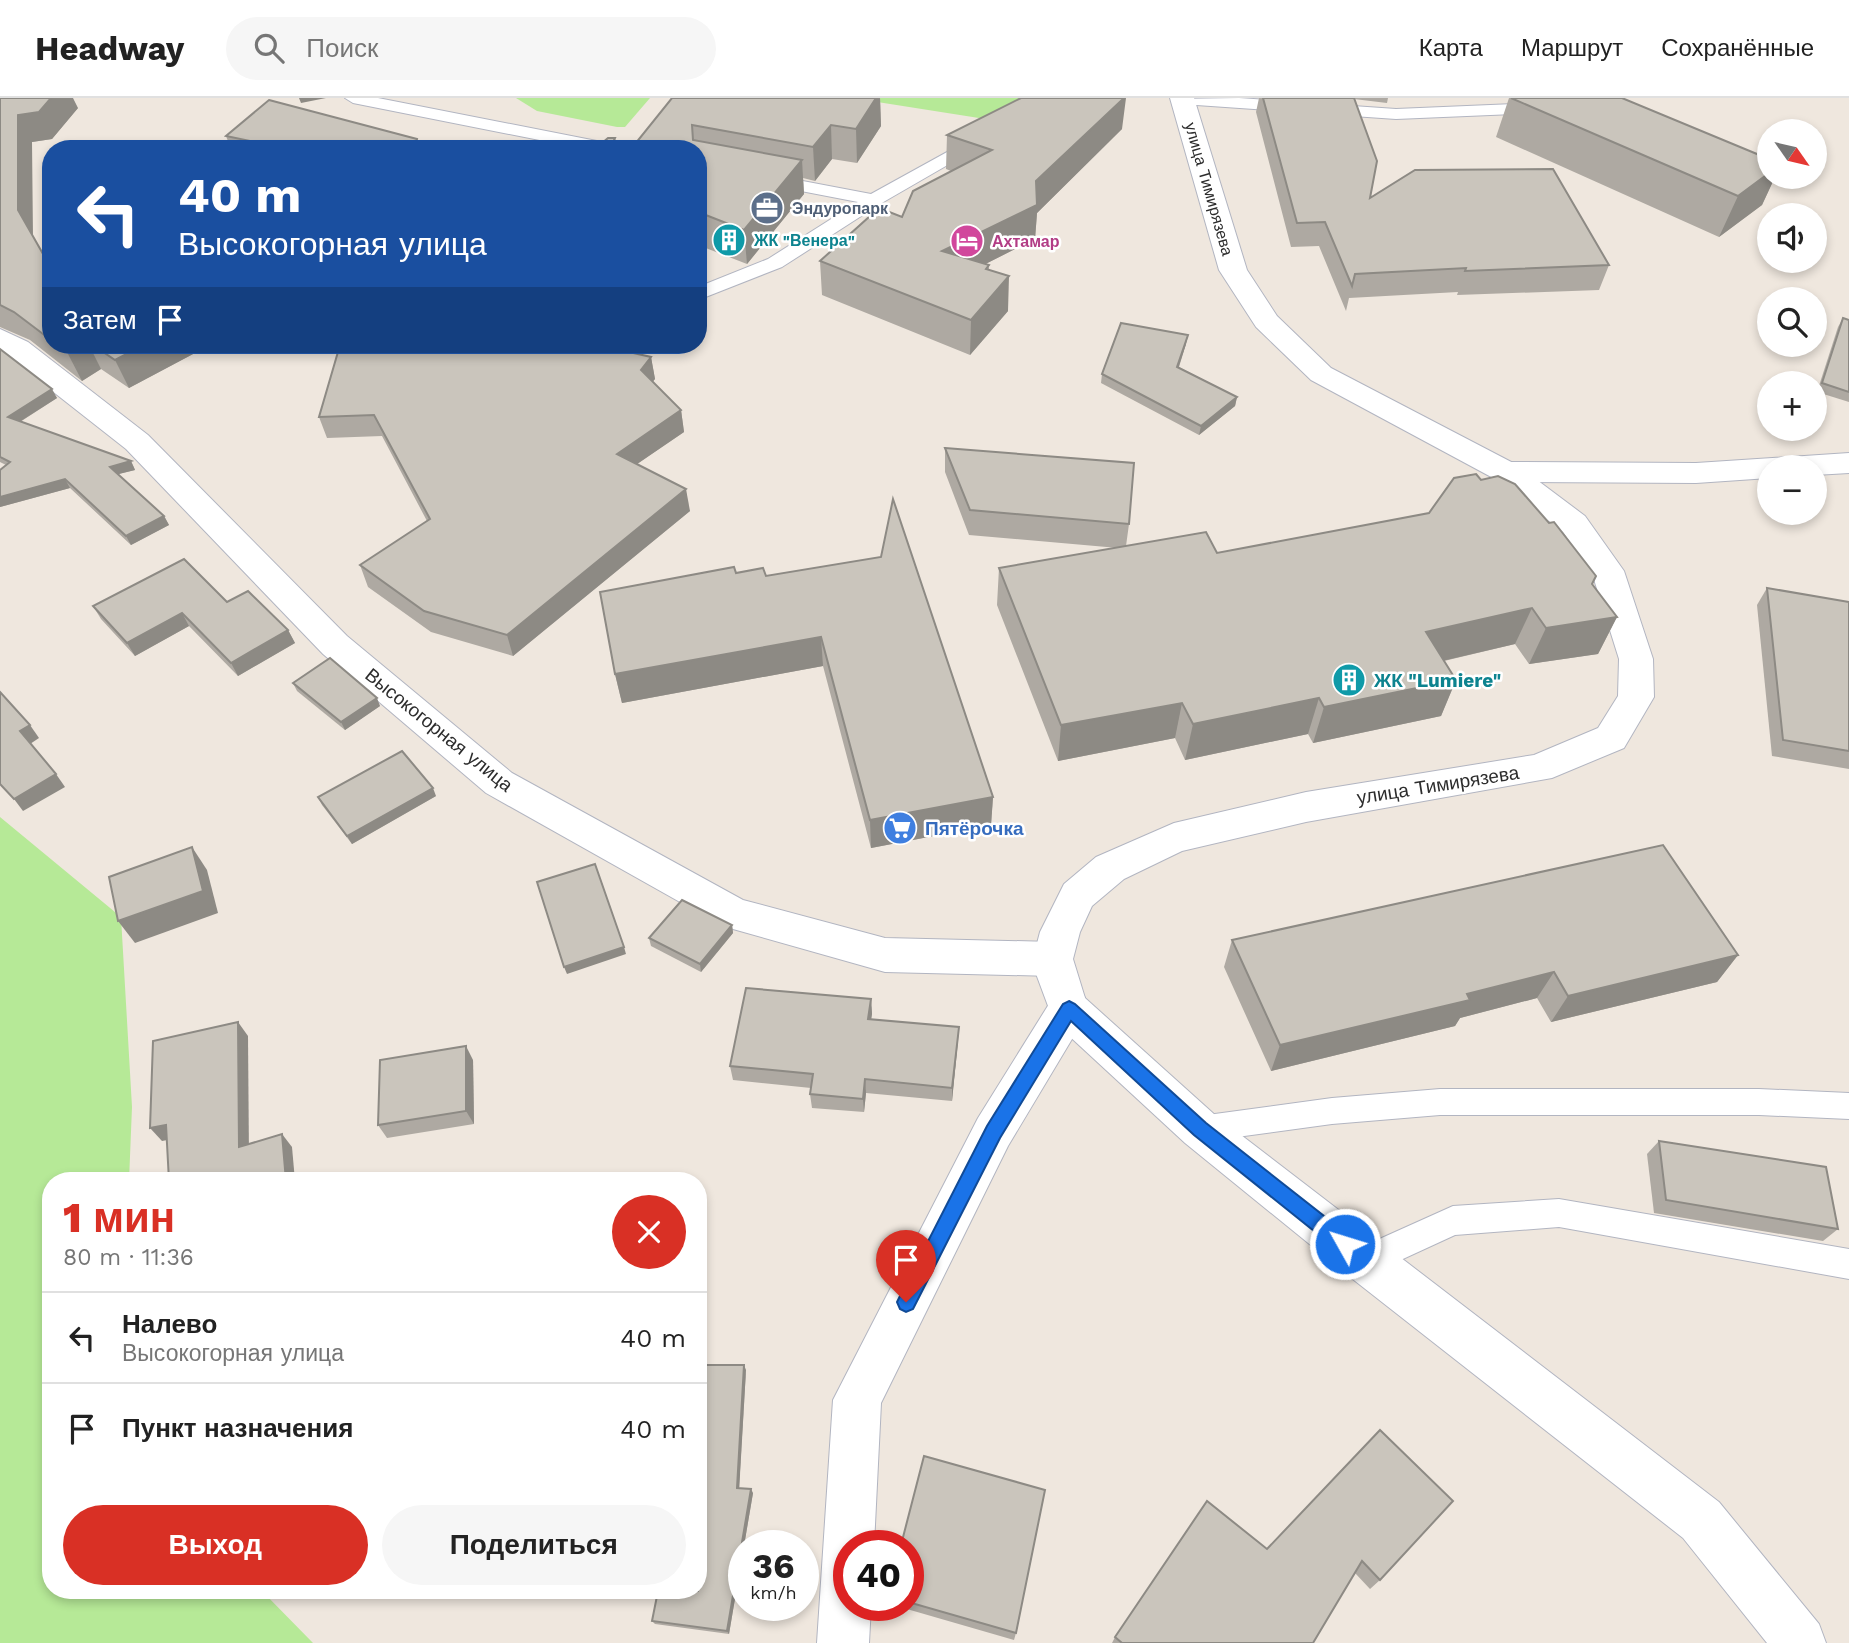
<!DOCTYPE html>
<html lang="ru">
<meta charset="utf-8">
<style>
body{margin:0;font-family:"Work Sans",sans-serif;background:#f6f6f6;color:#222;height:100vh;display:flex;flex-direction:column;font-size:26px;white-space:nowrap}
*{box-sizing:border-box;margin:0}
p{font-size:23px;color:#767676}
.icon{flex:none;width:38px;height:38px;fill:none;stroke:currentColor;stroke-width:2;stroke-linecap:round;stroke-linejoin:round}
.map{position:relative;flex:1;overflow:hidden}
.side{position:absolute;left:42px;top:1074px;width:665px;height:427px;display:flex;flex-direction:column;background:#fff;border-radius:28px;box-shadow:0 4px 10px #0003}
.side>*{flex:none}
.banner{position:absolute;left:42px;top:42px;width:665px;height:214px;border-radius:28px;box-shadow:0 4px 10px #0003;background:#1a4fa0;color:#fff;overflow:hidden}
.needle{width:46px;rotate:124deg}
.controls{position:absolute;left:1757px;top:21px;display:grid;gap:14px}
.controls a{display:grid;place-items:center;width:70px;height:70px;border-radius:50%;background:#fff;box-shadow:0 4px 10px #0003;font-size:35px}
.speed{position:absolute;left:728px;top:1432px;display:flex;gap:14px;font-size:35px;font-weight:700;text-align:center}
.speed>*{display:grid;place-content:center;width:91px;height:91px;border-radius:50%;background:#fff;box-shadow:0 4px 10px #0003;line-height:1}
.speed small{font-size:18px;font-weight:400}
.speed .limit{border:10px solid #d22;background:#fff;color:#111}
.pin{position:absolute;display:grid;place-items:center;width:60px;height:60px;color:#fff;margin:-72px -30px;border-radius:50% 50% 50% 0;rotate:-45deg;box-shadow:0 0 7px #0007}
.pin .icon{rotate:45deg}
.me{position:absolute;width:77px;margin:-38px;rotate:309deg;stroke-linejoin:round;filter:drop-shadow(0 0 5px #0008)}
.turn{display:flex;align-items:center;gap:24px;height:147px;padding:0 21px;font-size:32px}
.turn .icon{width:91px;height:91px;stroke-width:2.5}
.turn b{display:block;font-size:49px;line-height:60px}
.then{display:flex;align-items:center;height:66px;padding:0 21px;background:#0003;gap:14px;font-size:26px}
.round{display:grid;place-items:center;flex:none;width:74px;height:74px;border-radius:37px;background:#f6f6f6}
.summary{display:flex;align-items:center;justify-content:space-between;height:119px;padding:0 21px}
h1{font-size:42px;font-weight:800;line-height:52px;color:#d93025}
.cta{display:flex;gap:14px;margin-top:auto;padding:14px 21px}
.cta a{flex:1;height:80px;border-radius:42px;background:#d93025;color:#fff;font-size:28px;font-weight:800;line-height:80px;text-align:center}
.cta a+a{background:#f6f6f6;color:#222}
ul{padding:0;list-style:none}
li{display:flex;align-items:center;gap:21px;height:91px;padding:0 21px;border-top:2px solid #e0e0e0}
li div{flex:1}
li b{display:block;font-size:26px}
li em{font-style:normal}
header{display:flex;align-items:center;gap:42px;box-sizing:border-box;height:98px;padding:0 35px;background:#fff;border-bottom:2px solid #e0e0e0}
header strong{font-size:33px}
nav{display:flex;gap:38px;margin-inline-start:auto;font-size:24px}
.search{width:490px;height:63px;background:#f6f6f6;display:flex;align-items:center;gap:18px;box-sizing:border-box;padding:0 24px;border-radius:38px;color:#767676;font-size:26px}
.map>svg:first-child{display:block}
.green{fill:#b6e997}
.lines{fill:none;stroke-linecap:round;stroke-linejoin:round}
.service-casing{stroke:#b2b5c1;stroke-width:2}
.minor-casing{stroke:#b2b5c1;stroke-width:2}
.tertiary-casing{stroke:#b2b5c1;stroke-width:2}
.service{fill:#fff;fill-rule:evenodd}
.minor{fill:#fff;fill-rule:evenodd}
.tertiary{fill:#fff;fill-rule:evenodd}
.wall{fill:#aea9a2}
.shaded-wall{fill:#8d8a84}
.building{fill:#cac5bc;stroke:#8d8a84;stroke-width:2}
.route{fill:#1a73e8;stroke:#114b97;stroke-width:2}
.labels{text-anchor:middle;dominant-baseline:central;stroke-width:5;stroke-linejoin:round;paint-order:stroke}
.far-street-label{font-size:16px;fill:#2c2c2c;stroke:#fff}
.far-service-label{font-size:16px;font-weight:bold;fill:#4e5e75;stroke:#fff;text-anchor:start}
.far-culture-label{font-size:16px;font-weight:bold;fill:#0d838f;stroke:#fff;text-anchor:start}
.far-hotel-label{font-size:16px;font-weight:bold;fill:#b23c85;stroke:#fff;text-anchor:start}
.culture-label{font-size:19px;font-weight:bold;fill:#0d838f;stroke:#fff;text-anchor:start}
.street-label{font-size:19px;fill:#2c2c2c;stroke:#fff}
.shop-label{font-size:19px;font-weight:bold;fill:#366cbe;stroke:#fff;text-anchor:start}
</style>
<header>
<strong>Headway</strong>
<div class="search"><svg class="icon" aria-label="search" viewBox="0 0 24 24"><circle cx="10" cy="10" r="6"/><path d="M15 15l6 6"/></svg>Поиск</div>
<nav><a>Карта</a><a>Маршрут</a><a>Сохранённые</a></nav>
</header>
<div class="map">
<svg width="1849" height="1545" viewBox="0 0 1849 1545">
<rect width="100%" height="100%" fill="#efe7de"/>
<g class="green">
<polygon points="516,0 650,0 625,29 617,29 537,13"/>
<polygon points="852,0 1039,0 998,23"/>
<polygon points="0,719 121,819 132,1009 129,1083 51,1083 51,1493 262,1493 313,1545 0,1545"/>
</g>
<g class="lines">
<defs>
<g id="service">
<polygon points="345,0 378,0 612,46 620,51 585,51 353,5"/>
<polygon points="1239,0 1396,11 1541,5 1549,10 1541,15 1396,21 1182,6 1174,1"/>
<polygon points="978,37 987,42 984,46 880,106 782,169 698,202 698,189 768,161 858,104 698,73 698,63 871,96"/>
<polygon points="1440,991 1759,991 1849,995 1849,1021 1759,1017 1440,1017 1332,1026 1200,1044 1190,1040 1185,1031 1190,1022 1200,1018 1332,1000"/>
<polygon points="1559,1101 1849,1151 1849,1181 1559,1129 1455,1137 1366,1178 1355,1174 1350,1163 1355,1152 1453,1108"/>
</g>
<g id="minor">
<polygon points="0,231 28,244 148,337 347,538 512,675 743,802 885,840 1053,844 1067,849 1073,861 1067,873 1053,878 885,874 733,831 719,826 486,695 323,556 126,351 0,252"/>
<polygon points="1849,355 1849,375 1815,377 1815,369 1769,369 1769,380 1696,385 1506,384 1495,381 1490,374 1495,367 1506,364 1696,365"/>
<polygon points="1069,893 1084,898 1090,911 1008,1048 881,1305 874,1447 849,1447 849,1507 871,1507 869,1545 817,1545 833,1302 978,1020 1054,898"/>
</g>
<polygon id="tertiary" points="1170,0 1194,0 1247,172 1277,218 1331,270 1517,367 1585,418 1624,473 1653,561 1654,599 1624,650 1552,680 1306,724 1182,753 1124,781 1092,808 1080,834 1073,861 1085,900 1215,1017 1719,1404 1819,1526 1826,1545 1767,1545 1683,1440 1350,1179 1185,1045 1054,924 1035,873 1033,861 1040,834 1064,786 1096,759 1174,725 1306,694 1534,657 1598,630 1618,598 1619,561 1592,475 1563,434 1495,381 1311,282 1256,229 1219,172"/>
</defs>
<use href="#service" class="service-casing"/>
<use href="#minor" class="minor-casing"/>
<use href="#tertiary" class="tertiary-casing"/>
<use href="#service" class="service"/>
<use href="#minor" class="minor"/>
<use href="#tertiary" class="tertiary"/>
</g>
<g class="wall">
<polygon points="0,0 78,10 52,41 32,44 32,137 51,170 51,247 210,247 129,290 101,271 82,283 30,242 0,229"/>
<polygon points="672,0 880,0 881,28 857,65 832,61 815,83 803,80 804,96 747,166 698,147 698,51"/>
<polygon points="1259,0 1388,0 1387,5 1354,1 1370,100 1609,167 1599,192 1457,197 1458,194 1349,200 1346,213 1319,148 1291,149 1256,14"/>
<polygon points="1509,0 1622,0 1769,79 1775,79 1762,107 1719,139 1496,39"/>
<polygon points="1122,31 1037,115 1035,141 985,166 989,167 989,172 1008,213 970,257 822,197 820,163 902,119 951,73 946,71 947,37"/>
<polygon points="226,38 417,41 420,51 231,51"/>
<polygon points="1843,220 1849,222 1849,304 1817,294 1838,229"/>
<polygon points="1186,246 1179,269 1237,299 1235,308 1199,337 1101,285 1102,276"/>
<polygon points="0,251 57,300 20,324 131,363 135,372 118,376 164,418 169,427 131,447 70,390 0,409 0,372 6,367 0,364"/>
<polygon points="651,259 655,281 652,284 681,312 684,334 637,366 690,413 513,558 431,534 368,489 360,467 427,423 382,338 327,340 319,319"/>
<polygon points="945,350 1129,426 1126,448 1217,455 1429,415 1481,382 1549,425 1596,478 1592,486 1617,519 1598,556 1529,566 1515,546 1444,563 1456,582 1441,618 1313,645 1308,636 1185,662 1175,640 1058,663 997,507 999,470 1118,450 969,437 945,374"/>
<polygon points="736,475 766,478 993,699 991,727 871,750 823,568 622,605 615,576"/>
<polygon points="1767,490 1849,504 1849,671 1772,658 1757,507"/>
<polygon points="227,504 288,532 295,545 238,578 189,528 135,558 101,521 93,508"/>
<polygon points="293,585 380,608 345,632 297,593"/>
<polygon points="436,698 352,746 322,707 318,699"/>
<polygon points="732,827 733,835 701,874 651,848 649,840"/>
<polygon points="1232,842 1738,857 1717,884 1551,924 1537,900 1460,920 1455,928 1271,973 1224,869"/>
<polygon points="871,901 872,916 871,921 959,929 952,1003 866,995 864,1014 812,1010 810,996 811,990 733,982 730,968"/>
<polygon points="473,962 474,1026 387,1040 378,1027"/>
<polygon points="1659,1043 1838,1131 1823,1143 1654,1115 1647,1056"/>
<polygon points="746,1272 739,1390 753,1395 729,1536 655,1526 652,1523 698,1493"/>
<polygon points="1380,1332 1380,1482 1370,1491 1355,1475 1313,1545 1112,1545 1115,1539 1267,1451"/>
<polygon points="908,1447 1016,1535 1014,1542 893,1507 908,1507"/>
</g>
<g class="shaded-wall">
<polygon points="51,0 73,0 78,10 52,41 32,44 33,140 18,112 18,17"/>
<polygon points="299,0 326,0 301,5"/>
<polygon points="876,0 880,0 881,28 857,65 856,31"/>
<polygon points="1124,0 1126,0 1122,31 1037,115 1035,141 942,188 942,153 1036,83"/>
<polygon points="831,27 832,61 815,83 813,49"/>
<polygon points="615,40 617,51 610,51"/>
<polygon points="417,41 420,51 415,49"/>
<polygon points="802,62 804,96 747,166 744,132"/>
<polygon points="1769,75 1769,79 1775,79 1762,107 1719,139 1738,98"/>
<polygon points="1009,178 1008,213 970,257 971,222"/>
<polygon points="1188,237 1186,246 1176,277 1177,269"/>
<polygon points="80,247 89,247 101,271 82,283 67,254"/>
<polygon points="144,247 210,247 129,290 115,262"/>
<polygon points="651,259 655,281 644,294 641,272"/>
<polygon points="52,291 57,300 13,328 8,319"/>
<polygon points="1237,299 1235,308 1199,337 1201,328"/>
<polygon points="681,312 684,334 621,377 617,356"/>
<polygon points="131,363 135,372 115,377 110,369"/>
<polygon points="65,381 70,390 0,409 0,399"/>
<polygon points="686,391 690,413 513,558 507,537"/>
<polygon points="164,418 169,427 131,447 126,438"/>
<polygon points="1532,510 1515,546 1412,570 1426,534"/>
<polygon points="182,515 189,528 135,558 127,545"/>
<polygon points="1617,519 1598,556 1529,566 1546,530"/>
<polygon points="288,532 295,545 238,578 231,565"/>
<polygon points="821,539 823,568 622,605 615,576"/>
<polygon points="1456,582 1441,618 1313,645 1324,609"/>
<polygon points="377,600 380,608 345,632 341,624"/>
<polygon points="1319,600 1308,636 1185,662 1193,626"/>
<polygon points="1182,605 1175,640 1058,663 1061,627"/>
<polygon points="30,627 39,640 30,646 20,633"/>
<polygon points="56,676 65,689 23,713 14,701"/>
<polygon points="433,690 436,698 352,746 347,738"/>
<polygon points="993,699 991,727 871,750 870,722"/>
<polygon points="192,749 207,772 218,815 135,845 118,823"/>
<polygon points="732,827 733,835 701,874 700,866"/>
<polygon points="624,849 626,856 567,876 564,869"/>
<polygon points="1738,857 1717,884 1551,924 1568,898"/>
<polygon points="1554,874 1537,900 1460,920 1455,928 1271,973 1280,947 1467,896"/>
<polygon points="871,901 872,916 869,935 868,921"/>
<polygon points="238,924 248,938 249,1062 239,1049"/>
<polygon points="959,929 958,943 952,1003 952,990"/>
<polygon points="466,948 473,962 474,1026 466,1013"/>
<polygon points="865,981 866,995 864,1014 863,1001"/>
<polygon points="166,1027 178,1040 162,1043 150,1030"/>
<polygon points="282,1036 292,1049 295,1083 286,1083"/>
<polygon points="744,1267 746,1272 739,1394 737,1390"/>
<polygon points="751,1391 753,1395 729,1536 727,1533"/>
</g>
<g class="building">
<polygon points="0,0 51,0 39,14 18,17 18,112 51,170 51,242 14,214 0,207"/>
<polygon points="672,0 876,0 856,31 831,27 813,49 692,27 693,42 802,62 744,132 698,114 698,51 631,51"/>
<polygon points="1021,0 1124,0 1036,83 1037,107 942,153 989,167 986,171 1009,178 971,222 820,163 879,110 902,119 913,93 992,52 947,37"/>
<polygon points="1263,0 1354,0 1377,63 1370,100 1415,72 1553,71 1609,167 1465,173 1466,170 1355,176 1352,188 1325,124 1297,125"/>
<polygon points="1511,0 1622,0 1769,61 1769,75 1738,98"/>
<polygon points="269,2 417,41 415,49 420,51 282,51 284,50 226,38"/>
<polygon points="608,40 615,40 610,51 595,51"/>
<polygon points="1843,220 1849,222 1849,294 1822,285"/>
<polygon points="1121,225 1188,237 1177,269 1237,299 1201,328 1102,276"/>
<polygon points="57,247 80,247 67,254"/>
<polygon points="93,247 144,247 115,262"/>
<polygon points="340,247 598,247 651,259 641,272 681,312 617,356 686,391 507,537 424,513 360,467 430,421 374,317 319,319"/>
<polygon points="0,251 52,291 8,319 131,363 110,369 164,418 126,438 65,381 0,399 0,372 10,364 0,359"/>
<polygon points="945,350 1134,365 1129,426 970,412"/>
<polygon points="1476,376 1481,382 1498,378 1515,386 1549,425 1554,424 1596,478 1592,486 1617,519 1546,530 1532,510 1426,534 1456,582 1324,609 1319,600 1193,626 1182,605 1061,627 999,470 1206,434 1217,455 1429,415 1454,380"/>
<polygon points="893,401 993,699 870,722 821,539 615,576 600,494 734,469 736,475 763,470 766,478 881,459"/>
<polygon points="184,461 227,504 248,493 288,532 231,565 182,515 127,545 93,508"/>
<polygon points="1767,490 1849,504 1849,653 1783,642"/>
<polygon points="330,560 377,600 341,624 293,585"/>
<polygon points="0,594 30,627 20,633 56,676 14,701 0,686"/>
<polygon points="402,653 433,690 347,738 318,699"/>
<polygon points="1663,747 1738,857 1568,898 1554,874 1467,896 1470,902 1280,947 1232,842"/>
<polygon points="192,749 203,793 118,823 109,779"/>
<polygon points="595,766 624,849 564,869 537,784"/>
<polygon points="682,802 732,827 700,866 649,840"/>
<polygon points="746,890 871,901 868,921 959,929 952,990 865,981 863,1001 810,996 813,976 730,968"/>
<polygon points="238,924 239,1049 282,1036 286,1083 169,1083 166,1027 150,1030 153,943"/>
<polygon points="466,948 466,1013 378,1027 380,962"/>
<polygon points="1659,1043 1826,1069 1838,1131 1666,1102"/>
<polygon points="698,1267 744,1267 737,1390 751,1391 727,1533 652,1523 658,1493 698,1493"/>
<polygon points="1380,1332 1453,1403 1380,1482 1362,1463 1313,1545 1122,1545 1115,1539 1207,1403 1267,1451"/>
<polygon points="924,1358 1045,1392 1016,1535 908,1504 908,1447 901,1447"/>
</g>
<polygon class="route" points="1069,903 1075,906 1206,1025 1352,1140 1355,1146 1352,1153 1345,1155 1339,1153 1194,1037 1071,923 1000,1040 913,1211 906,1214 900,1211 897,1204 900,1198 987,1028 1063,906"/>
<defs>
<symbol id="office-disc" viewBox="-11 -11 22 22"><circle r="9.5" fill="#5c6f8a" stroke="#fff"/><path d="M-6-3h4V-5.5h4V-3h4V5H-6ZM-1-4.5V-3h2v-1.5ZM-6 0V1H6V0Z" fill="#fff"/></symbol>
<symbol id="building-disc" viewBox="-11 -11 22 22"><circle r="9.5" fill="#0f9aa8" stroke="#fff"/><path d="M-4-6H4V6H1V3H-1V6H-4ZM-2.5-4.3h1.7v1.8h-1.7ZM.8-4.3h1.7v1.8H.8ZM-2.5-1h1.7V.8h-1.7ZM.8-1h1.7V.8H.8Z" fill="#fff"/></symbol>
<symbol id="hotel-disc" viewBox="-11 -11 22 22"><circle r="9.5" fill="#d1479c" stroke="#fff"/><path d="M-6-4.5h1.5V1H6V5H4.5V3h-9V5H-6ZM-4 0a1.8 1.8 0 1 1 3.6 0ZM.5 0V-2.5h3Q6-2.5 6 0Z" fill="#fff"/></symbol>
<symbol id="supermarket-disc" viewBox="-11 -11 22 22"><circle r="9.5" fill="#3f7fe0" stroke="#fff"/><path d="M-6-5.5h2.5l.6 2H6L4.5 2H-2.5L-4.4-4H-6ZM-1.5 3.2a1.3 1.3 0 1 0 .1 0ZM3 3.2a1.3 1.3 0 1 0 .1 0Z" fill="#fff"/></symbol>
</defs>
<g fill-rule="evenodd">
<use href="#office-disc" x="748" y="91" width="38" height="38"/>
<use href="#building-disc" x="710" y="123" width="38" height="38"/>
<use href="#hotel-disc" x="948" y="124" width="38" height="38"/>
<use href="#building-disc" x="1330" y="563" width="38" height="38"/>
<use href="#supermarket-disc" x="881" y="711" width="38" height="38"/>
</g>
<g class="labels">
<g class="far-street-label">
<text transform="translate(1209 91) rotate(74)">улица Тимирязева</text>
</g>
<g class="far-service-label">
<text x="792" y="110">Эндуропарк</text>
</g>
<g class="far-culture-label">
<text x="754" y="142">ЖК "Венера"</text>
</g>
<g class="far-hotel-label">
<text x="992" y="143">Ахтамар</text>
</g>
<g class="culture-label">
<text x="1374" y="582">ЖК "Lumiere"</text>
</g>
<g class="street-label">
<text transform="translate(439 632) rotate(39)">Высокогорная улица</text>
<text transform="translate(1438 687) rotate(-9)">улица Тимирязева</text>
</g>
<g class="shop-label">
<text x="925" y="730">Пятёрочка</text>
</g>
</g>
</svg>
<div class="controls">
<a><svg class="needle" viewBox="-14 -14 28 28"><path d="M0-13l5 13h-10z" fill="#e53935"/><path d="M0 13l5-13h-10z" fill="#767676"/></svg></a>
<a><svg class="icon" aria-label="sound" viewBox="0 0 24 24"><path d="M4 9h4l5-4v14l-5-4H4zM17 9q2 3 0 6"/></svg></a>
<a><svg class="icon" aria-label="search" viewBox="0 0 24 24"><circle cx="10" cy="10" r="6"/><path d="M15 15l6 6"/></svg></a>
<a>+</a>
<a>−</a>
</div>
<div class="speed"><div>36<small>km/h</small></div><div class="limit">40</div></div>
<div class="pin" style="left:906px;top:1204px;background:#d93025"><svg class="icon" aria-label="arrive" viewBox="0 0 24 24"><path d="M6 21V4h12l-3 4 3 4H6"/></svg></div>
<svg class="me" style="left:1345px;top:1146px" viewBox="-20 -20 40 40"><circle r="17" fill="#1a73e8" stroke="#fff" stroke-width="3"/><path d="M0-11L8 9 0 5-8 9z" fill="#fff"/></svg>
<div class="banner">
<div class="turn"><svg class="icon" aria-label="left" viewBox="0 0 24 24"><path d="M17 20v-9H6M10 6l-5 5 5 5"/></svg><div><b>40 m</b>Высокогорная улица</div></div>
<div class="then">Затем<svg class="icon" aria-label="arrive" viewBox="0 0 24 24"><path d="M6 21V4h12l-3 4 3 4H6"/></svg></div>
</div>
<section class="side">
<div class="summary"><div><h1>1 мин</h1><p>80 m · 11:36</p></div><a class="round" style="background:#d93025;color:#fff"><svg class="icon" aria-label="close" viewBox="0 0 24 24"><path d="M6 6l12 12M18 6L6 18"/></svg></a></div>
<ul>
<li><svg class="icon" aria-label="left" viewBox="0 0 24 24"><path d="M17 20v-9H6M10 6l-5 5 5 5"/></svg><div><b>Налево</b><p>Высокогорная улица</p></div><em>40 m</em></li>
<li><svg class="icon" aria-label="arrive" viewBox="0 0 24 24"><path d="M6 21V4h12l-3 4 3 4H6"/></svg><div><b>Пункт назначения</b></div><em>40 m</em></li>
</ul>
<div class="cta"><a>Выход</a><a>Поделиться</a></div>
</section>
</div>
